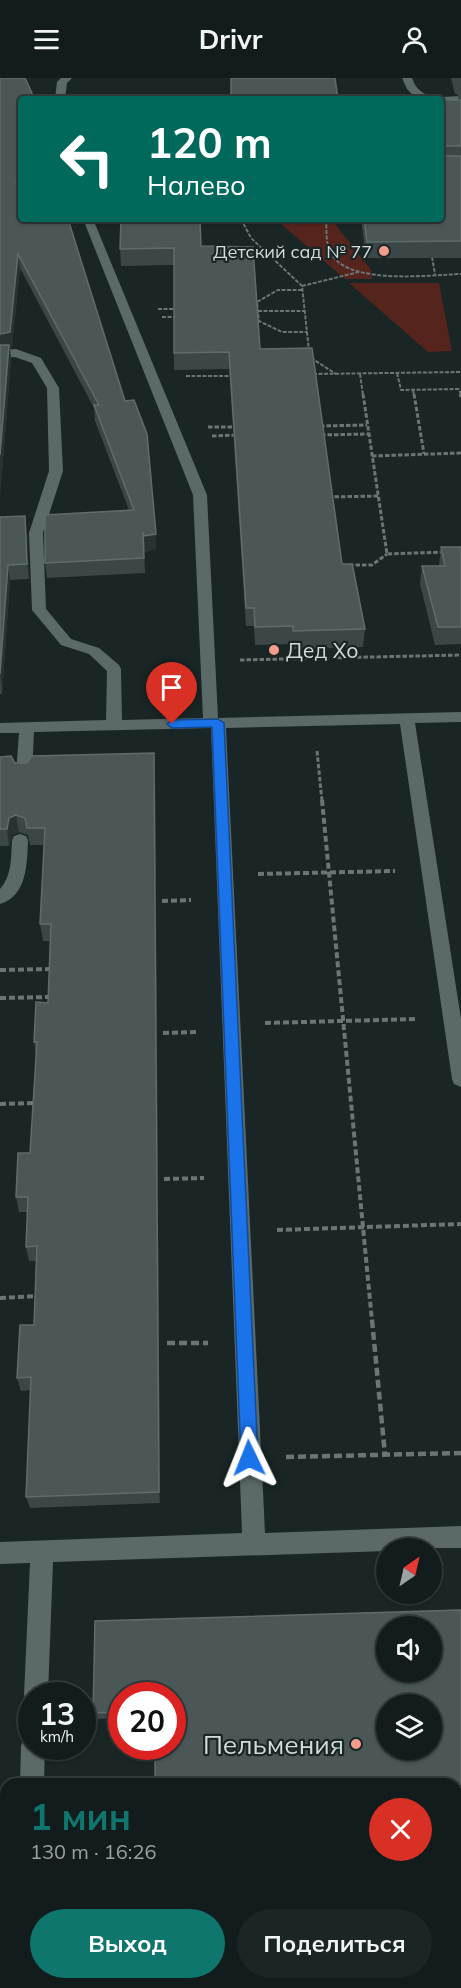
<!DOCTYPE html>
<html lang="ru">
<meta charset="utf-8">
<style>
body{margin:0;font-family:Mulish,sans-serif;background:#1c2525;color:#f1f3f6;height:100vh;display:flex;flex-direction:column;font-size:22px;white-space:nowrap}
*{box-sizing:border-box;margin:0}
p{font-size:20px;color:#9da1a3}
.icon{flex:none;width:33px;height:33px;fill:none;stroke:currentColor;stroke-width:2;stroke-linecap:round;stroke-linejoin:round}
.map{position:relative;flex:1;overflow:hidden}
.drawer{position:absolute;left:0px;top:1700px;width:462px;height:212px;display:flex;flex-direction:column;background:#131c1c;border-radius:18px 18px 0 0;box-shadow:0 2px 4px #0004,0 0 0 2px #323a3b}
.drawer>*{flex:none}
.guide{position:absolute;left:18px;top:18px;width:426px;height:126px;border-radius:6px;box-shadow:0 2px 4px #0004,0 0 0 2px #323a3b;background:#00695c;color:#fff;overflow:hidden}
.needle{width:39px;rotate:34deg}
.controls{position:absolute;left:376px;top:1460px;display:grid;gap:12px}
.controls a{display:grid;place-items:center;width:66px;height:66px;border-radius:50%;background:#131c1c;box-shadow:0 2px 4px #0004,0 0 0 2px #323a3b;font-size:30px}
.speed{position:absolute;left:18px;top:1604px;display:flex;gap:12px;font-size:30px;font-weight:700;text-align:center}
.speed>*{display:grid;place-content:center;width:78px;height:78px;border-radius:50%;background:#131c1c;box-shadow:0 2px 4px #0004,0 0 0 2px #323a3b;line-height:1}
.speed small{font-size:15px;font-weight:400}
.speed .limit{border:9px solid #d22;background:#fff;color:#111}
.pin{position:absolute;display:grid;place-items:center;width:51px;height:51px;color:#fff;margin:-62px -26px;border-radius:50% 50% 50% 0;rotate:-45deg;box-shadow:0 0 6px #0007}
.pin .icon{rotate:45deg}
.me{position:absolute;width:66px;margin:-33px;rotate:358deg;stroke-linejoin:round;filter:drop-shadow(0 0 4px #0008)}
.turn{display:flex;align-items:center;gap:21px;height:126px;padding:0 30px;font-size:27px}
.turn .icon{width:78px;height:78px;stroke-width:2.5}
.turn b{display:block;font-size:42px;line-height:51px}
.round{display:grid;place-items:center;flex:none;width:63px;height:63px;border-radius:32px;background:#1c2525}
.summary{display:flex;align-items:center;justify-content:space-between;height:102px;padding:0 30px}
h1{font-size:36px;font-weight:700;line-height:45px;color:#0f766e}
.primary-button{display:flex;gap:12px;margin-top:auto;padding:12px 30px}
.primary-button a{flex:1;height:69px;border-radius:36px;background:#0f766e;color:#fff;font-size:24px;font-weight:700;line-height:69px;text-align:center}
.primary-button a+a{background:#1c2525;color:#f1f3f6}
header{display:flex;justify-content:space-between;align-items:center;height:78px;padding:0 30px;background:#131c1c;font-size:27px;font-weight:700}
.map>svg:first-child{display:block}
.green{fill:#55241c}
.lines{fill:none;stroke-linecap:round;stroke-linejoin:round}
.path-far3{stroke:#6a7574;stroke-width:2;stroke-dasharray:4 1.5;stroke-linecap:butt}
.path-far2{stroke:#6a7574;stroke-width:3;stroke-dasharray:4.5 2;stroke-linecap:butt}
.path-far1{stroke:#6a7574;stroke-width:4;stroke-dasharray:6 3;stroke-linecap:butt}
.path{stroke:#6a7574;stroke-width:4.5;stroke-dasharray:8 4;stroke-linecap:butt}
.minor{fill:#5b6968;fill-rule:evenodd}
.wall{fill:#3a4746;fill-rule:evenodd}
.shaded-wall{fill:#263332}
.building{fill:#4a5756;stroke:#606c6b;stroke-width:1.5;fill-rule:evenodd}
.route{fill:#1a73e8;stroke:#114b97;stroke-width:1.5}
.poi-dot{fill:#f49d8d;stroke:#192625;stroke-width:2}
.labels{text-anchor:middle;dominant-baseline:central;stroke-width:4.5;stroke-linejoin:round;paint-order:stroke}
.far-poi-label{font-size:18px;fill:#d3dbda;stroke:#192625;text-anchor:end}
.poi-label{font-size:21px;fill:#d3dbda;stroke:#192625;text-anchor:start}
.near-poi-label{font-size:26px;fill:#d3dbda;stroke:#192625;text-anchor:end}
</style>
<header><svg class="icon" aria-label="menu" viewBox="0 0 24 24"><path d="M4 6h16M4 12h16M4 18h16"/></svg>Drivr<svg class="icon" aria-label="person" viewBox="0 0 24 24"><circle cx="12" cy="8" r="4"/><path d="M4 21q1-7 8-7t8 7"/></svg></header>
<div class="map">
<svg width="461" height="1910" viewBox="0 0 461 1910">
<rect width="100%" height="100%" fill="#192625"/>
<g class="green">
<polygon points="281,146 335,146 371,192 372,201 345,201"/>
<polygon points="349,205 439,205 452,273 428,274"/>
</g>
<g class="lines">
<g class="path-far3">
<polyline points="197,141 218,141"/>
<polyline points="241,141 251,160 302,208 309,273"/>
<path d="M 326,141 C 327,152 325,168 332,177 C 351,207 430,197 461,196"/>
<polyline points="432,179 435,196"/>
<polyline points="302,208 359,194"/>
<polyline points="302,212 278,212 257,224 259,243 282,254 307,254"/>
<polyline points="158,231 178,231"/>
<polyline points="258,233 304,233"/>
<polyline points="162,239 178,239"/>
<polyline points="311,280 336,296"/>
<polyline points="397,295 401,312 459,311 461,317"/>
<polyline points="313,296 461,294"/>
<polyline points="360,296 363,317"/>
<polyline points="186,298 233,298"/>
<polyline points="413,312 414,317"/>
</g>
<g class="path-far2">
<polyline points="363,316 387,476 445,474"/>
<polyline points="414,316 424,376"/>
<polyline points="460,316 461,319"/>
<polyline points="320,348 367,347"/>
<polyline points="208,349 237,349"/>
<polyline points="321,357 369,356"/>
<polyline points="212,358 237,357"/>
<polyline points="372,378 461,375"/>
<polyline points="328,419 378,418"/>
<polyline points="349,487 372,487 387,476"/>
<polyline points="240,582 461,577"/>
<polyline points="317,673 322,723"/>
</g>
<g class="path-far1">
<polyline points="322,722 372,1243"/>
<polyline points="258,796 395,793"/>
<polyline points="162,823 191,822"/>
<polyline points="0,892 52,891"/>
<polyline points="0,920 51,919"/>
<polyline points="265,945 416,941"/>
<polyline points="163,955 197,954"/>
<polyline points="0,1026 37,1025"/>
<polyline points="164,1101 204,1100"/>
<polyline points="277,1152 461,1146"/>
<polyline points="0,1220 38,1218"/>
</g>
<g class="path">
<polyline points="372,1242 385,1377"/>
<polyline points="167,1265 208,1265"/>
<polyline points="286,1379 461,1375"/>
</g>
<g class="minor">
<polygon points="61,0 72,0 67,5 65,21 55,21 57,4"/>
<path d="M 402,0 L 412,0 C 420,23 441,19 461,18 L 461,24 L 441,24 L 441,21 L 417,21 L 407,11 Z"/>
<polygon points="83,141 93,141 207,417 218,640 461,634 461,644 415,645 461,941 461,1009 454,1006 452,1001 400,646 226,650 265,1455 461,1448 461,1470 387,1470 387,1473 53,1484 48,1617 32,1617 32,1627 28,1625 24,1617 30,1485 0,1486 0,1464 242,1455 211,650 34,654 32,696 30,700 18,700 16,696 19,655 0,655 0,645 106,642 107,593 89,576 61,567 32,532 29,455 49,393 47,310 32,285 15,279 0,280 0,272 16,271 41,280 59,310 63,393 43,455 46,531 71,561 99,570 119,587 121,591 122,642 203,640 193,417"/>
<path d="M 20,756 L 26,758 L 28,762 C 27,786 27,818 0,826 L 0,811 C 12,798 11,779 12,762 L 14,758 Z"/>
<polygon points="32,1657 32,1668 45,1668 44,1706 20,1706 21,1668 24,1659"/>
<polygon points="159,1905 188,1905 190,1910 161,1910"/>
</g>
</g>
<g class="wall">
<polygon points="451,0 461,0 461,180 366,180 361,141 441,141 441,22 458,22 458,17 455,16"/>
<polygon points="21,21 20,104 68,141 156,471 145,474 144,470 145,495 47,500 45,485 129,432 95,343 94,330 20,190 12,269 10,270 11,282 0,418"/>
<polygon points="201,168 260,271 342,486 365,551 363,569 292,571 292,566 255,567 254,548 246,548 229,291 174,292 174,187 121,188 120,171"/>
<polygon points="0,439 27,453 29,501 10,502 2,616 0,616"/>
<polygon points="441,469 461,469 461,566 435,567 420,506 422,488 439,488"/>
<polygon points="154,675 155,693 160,1425 30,1430 26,1419 31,1312 21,1313 17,1300 34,1247 36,1183 29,1183 26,1169 28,1134 19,1134 16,1119 30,1075 36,979 34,964 48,925 50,863 43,863 40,846 44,767 30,767 28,757 19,754 12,757 9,768 0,768 0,679 15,685 27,685"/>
<path d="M 461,1532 L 461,1910 L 284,1910 L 284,1905 L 456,1905 L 456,1706 L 155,1706 L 155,1668 L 172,1668 L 172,1617 L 122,1617 L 122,1640 L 95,1641 L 93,1635 L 95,1543 ZM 387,1548 L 432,1548 L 432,1593 L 387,1593 ZM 387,1626 L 432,1626 L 432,1671 L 387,1671 Z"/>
</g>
<g class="shaded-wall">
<polygon points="21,77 21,100 18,119 16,104"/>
<polygon points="18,176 20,190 12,269 10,270 11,282 0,418 0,256"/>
<polygon points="25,438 27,453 29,501 27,486"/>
<polygon points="156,456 156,471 145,474 144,458"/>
<polygon points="8,487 10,502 2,616 0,596"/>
<polygon points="154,675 155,693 160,1425 159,1414"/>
<polygon points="16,737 19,754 12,757 9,768 7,751 9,740"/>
<polygon points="28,1905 33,1905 31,1910 26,1910"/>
</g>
<g class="building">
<polygon points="0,0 25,0 32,15 31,21 21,21 21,77 16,104 21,104 21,141 68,141 125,323 134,322 147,356 156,456 144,458 143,454 144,480 45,485 45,437 134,432 94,327 99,327 18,176 10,254 0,256"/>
<polygon points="231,0 335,0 338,21 231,21"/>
<polygon points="441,22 461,22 461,68 443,68 441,69"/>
<polygon points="441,76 441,78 461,78 461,163 367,164 364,141 441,141"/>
<polygon points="121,141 200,141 201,168 253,169 260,271 312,270 342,486 352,486 353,490 365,551 293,553 293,548 255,549 254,530 246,530 229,274 174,275 174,170 120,171"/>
<polygon points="0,267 9,267 0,377"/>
<polygon points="25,438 27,486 8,487 0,596 0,439"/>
<polygon points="441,469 461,469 461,549 438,549 422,488 445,488"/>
<polygon points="154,675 159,1414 26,1419 31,1299 17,1300 20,1247 34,1247 37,1168 26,1169 28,1119 16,1119 18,1075 30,1075 37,964 34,964 36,924 48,925 51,846 40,846 45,750 27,750 25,740 16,737 9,740 7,751 0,751 0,679 11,678 15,685 27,685 32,678"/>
<path d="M 461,1532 L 461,1910 L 285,1910 L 285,1905 L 456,1905 L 456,1706 L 155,1706 L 155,1668 L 172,1668 L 172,1617 L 122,1617 L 122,1634 L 93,1635 L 95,1543 ZM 387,1548 L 432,1548 L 432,1593 L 387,1593 ZM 387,1626 L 432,1626 L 432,1671 L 387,1671 Z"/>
<polygon points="0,1829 6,1833 6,1905 28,1905 26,1910 0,1910"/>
</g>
<polygon class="route" points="218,641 224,645 258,1380 255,1385 249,1388 244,1385 241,1380 212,649 172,650 167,646 172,642"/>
<g class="poi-dot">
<circle cx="384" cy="173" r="6"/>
<circle cx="274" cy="572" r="6"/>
<circle cx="356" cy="1666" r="6"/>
</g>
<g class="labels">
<g class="far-poi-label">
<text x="372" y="173">Детский сад № 77</text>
</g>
<g class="poi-label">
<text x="286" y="572">Дед Хо</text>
</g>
<g class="near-poi-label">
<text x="344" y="1666">Пельмения</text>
</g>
</g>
</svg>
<div class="controls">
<a><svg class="needle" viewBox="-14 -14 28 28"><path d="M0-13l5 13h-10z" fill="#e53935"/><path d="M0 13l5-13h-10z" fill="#9da1a3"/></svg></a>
<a><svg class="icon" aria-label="sound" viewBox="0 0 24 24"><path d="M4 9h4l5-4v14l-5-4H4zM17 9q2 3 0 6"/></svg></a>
<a><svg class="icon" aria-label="layers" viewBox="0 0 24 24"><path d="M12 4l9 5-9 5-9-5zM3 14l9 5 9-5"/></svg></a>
</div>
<div class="speed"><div>13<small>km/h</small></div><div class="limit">20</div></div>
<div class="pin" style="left:172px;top:646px;background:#d93025"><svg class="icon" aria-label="arrive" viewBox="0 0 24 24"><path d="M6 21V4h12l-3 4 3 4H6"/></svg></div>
<svg class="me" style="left:249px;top:1380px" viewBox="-20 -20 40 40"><path d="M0-17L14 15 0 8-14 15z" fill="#1a73e8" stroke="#fff" stroke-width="4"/></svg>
<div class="guide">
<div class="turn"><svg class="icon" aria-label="left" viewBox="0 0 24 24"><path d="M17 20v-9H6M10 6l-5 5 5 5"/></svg><div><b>120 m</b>Налево</div></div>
</div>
<section class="drawer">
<div class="summary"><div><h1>1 мин</h1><p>130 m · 16:26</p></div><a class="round" style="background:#d93025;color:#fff"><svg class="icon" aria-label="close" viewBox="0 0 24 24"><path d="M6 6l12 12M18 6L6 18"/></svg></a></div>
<div class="primary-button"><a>Выход</a><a>Поделиться</a></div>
</section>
</div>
